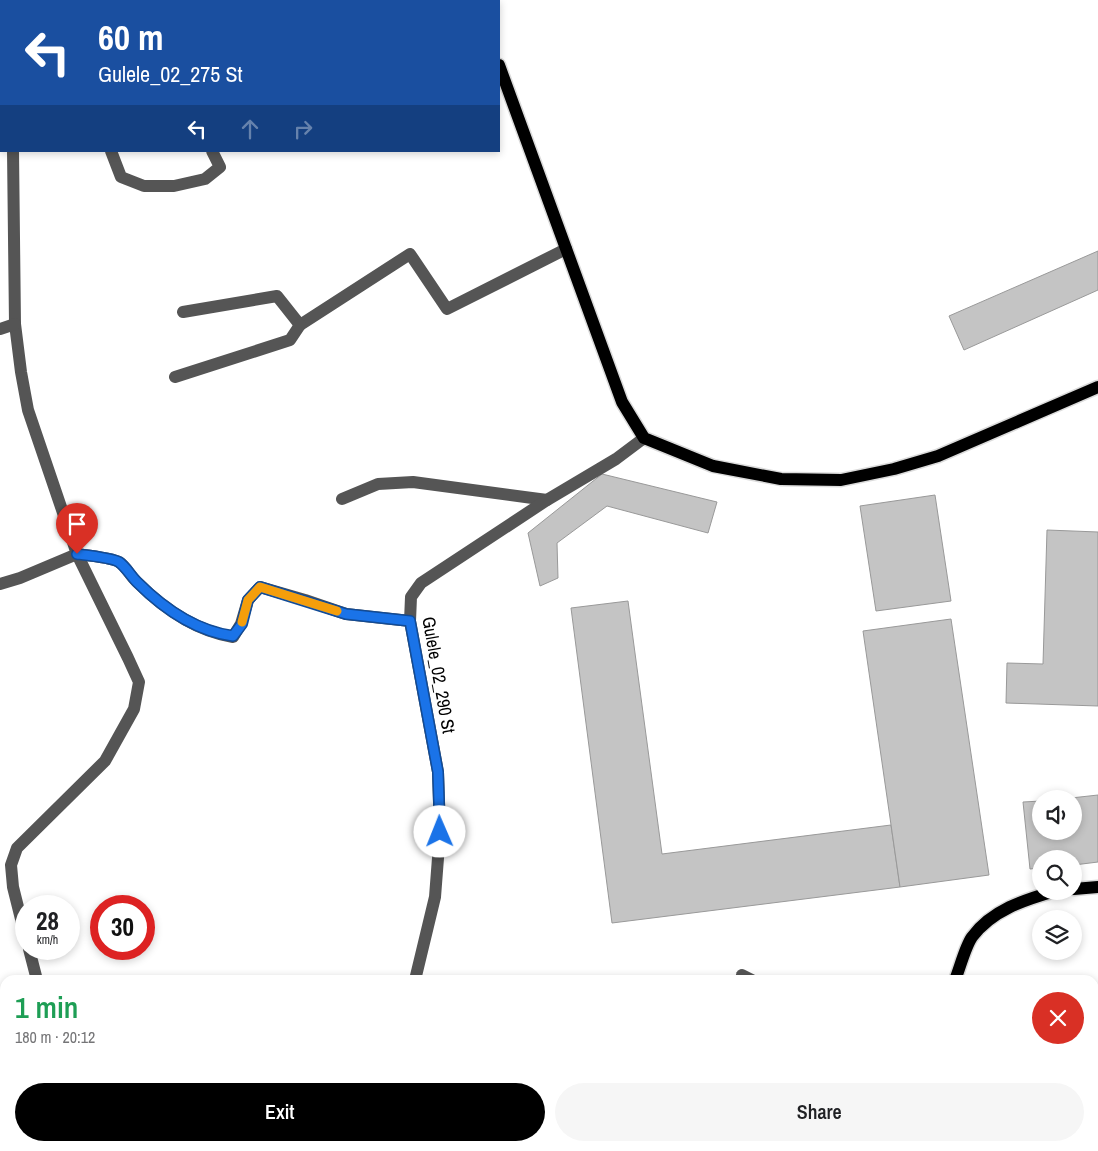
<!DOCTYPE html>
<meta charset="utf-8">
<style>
body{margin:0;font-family:"Archivo Narrow",sans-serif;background:#f6f6f6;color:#202124;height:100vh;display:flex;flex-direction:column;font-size:19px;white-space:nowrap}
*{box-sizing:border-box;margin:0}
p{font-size:16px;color:#757577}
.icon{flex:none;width:28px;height:28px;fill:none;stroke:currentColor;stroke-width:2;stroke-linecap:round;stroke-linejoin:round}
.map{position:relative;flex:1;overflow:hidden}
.panel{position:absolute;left:0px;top:975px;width:1099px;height:176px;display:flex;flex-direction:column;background:#fff;border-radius:15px 15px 0 0;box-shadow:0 2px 8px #0003}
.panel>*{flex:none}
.top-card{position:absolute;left:0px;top:0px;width:500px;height:152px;box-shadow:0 2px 8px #0003;background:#1a4fa0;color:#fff;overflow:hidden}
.fabs{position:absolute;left:1032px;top:790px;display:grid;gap:10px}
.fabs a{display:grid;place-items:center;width:50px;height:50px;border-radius:50%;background:#fff;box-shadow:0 2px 8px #0003;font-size:25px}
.speed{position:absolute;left:15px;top:895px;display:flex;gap:10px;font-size:25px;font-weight:700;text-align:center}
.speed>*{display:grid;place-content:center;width:65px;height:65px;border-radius:50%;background:#fff;box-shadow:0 2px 8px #0003;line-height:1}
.speed small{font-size:12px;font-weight:400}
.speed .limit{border:8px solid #d22;background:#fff;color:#111}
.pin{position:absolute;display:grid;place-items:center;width:42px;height:42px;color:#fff;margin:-51px -21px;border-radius:50% 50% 50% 0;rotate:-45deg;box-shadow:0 0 5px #0007}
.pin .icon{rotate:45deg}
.me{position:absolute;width:55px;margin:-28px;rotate:359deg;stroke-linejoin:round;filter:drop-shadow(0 0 4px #0008)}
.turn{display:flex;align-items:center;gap:18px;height:105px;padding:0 15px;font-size:22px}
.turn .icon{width:65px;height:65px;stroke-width:2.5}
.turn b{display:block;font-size:35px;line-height:42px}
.lanes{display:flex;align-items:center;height:48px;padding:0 15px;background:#0003;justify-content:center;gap:25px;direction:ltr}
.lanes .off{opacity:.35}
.round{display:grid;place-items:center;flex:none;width:52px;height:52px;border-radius:26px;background:#f6f6f6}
.headline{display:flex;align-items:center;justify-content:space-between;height:85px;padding:0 15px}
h1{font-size:30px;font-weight:600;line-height:38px;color:#1e9e55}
.cta{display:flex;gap:10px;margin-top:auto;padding:10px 15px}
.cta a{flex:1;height:58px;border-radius:30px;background:#000;color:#fff;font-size:20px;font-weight:600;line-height:58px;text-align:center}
.cta a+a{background:#f6f6f6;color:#202124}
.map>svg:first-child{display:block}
.building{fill:#c4c4c4;stroke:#999}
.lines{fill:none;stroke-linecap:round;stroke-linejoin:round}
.major-casing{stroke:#dbdbdb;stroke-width:15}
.minor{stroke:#555;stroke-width:12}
.major{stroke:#000;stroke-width:12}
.route-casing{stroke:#114b97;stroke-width:12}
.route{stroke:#1a73e8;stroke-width:9}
.slow{stroke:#f59e0b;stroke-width:9}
.labels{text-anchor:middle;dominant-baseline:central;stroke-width:4.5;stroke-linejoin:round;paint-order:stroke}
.street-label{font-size:18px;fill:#000;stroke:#fff}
</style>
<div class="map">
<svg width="1098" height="1151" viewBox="0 0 1098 1151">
<rect width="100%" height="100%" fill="#fff"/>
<g class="building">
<polygon points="1098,251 1098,290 964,350 949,316"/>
<polygon points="602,474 717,502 708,533 607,506 557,543 558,578 540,586 528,533"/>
<polygon points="935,495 951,601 876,611 860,506"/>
<polygon points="1047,530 1098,532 1098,706 1006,703 1007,663 1043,664"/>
<polygon points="628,601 662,854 891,825 900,887 612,923 571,608"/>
<polygon points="951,619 989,875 900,887 863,631"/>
<polygon points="1098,795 1098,862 1074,865 1074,859 1041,859 1041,868 1030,869 1023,802 1041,801 1041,831 1074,831 1074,799 1062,799"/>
</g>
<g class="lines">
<defs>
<g id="major">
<polyline points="475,0 475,1"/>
<polyline points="21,1 24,0"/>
<polyline points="117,1 120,0"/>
<polyline points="0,10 1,9"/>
<polyline points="0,47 1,46"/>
<polyline points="499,65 622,402 644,438 713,466 781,479 841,480 894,469 938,456 1098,387"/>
<polyline points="1074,889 1098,887"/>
<path d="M 955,980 C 960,968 965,947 972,937 C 992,910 1024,900 1055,891"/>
<polyline points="880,1151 883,1146"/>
</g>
</defs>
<use href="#major" class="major-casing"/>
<g class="minor">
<polyline points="193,0 193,1"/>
<polyline points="0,94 1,93"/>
<polyline points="13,151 15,324 21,372 28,410 77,554 128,658 139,682 134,709 105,761 17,848 11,865 13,887 26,939"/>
<polyline points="111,151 121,177 144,186 174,186 205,179 220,167 212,151"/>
<polyline points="183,312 277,296 300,325 410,254 447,309 566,249"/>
<polyline points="0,329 15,324"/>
<polyline points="175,377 290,340 300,325"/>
<polyline points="342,499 378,484 413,482 547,500"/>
<path d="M 77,554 C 85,555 113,558 119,562 C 126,566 130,576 137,582 C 163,608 196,631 233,637 L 241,624 L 248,600 L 260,587 L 305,600 L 346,614 L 410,621"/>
<polyline points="0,584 20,578 77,554"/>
<polyline points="29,949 37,980"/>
<polyline points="742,975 752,980"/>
<polyline points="415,980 435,897 440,832 438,772 410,621 411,597 421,583 547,500 616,459 644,438"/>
<polyline points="0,1100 5,1099"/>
<polyline points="87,1146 89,1151"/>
<polyline points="366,1146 369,1151"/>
<polyline points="523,1146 528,1151"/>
<polyline points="655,1146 656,1151"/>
<polyline points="303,1151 311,1146"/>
</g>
<use href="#major" class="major"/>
</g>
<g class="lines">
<defs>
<path id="route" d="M 77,554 C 85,555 113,558 119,562 C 126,567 131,576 137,582 C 163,608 196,631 233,636 L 242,624 L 248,600 L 260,587 L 346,614 L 410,621 L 438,772 L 440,832"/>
</defs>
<use href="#route" class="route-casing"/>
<use href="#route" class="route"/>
<polyline class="slow" points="242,622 248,600 260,587 337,611"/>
</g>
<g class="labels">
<g class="street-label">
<text transform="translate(439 675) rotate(80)">Gulele_02_290 St</text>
</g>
</g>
</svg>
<div class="fabs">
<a><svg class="icon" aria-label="sound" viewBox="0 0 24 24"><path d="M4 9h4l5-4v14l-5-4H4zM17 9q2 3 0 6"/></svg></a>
<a><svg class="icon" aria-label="search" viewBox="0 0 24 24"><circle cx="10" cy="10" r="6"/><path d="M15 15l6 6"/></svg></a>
<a><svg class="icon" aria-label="layers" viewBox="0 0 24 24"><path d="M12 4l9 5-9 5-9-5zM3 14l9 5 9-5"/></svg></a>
</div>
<div class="speed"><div>28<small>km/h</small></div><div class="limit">30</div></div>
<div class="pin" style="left:77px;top:554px;background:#d93025"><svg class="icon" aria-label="arrive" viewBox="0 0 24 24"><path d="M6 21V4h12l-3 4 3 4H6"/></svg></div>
<svg class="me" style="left:440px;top:832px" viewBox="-20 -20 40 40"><circle r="19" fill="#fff"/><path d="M0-13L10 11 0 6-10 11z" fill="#1a73e8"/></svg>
<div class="top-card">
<div class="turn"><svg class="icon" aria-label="left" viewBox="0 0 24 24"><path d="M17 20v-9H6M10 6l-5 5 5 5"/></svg><div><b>60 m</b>Gulele_02_275 St</div></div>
<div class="lanes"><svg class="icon" aria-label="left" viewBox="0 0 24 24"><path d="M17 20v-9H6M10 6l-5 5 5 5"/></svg><svg class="icon off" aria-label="ahead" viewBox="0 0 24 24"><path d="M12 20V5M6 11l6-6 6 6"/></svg><svg class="icon off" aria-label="right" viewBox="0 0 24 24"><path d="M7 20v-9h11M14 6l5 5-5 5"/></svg></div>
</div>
<section class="panel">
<div class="headline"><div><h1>1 min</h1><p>180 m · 20:12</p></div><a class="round" style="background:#d93025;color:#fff"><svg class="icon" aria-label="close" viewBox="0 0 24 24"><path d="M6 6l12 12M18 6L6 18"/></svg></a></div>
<div class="cta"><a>Exit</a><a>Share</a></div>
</section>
</div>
